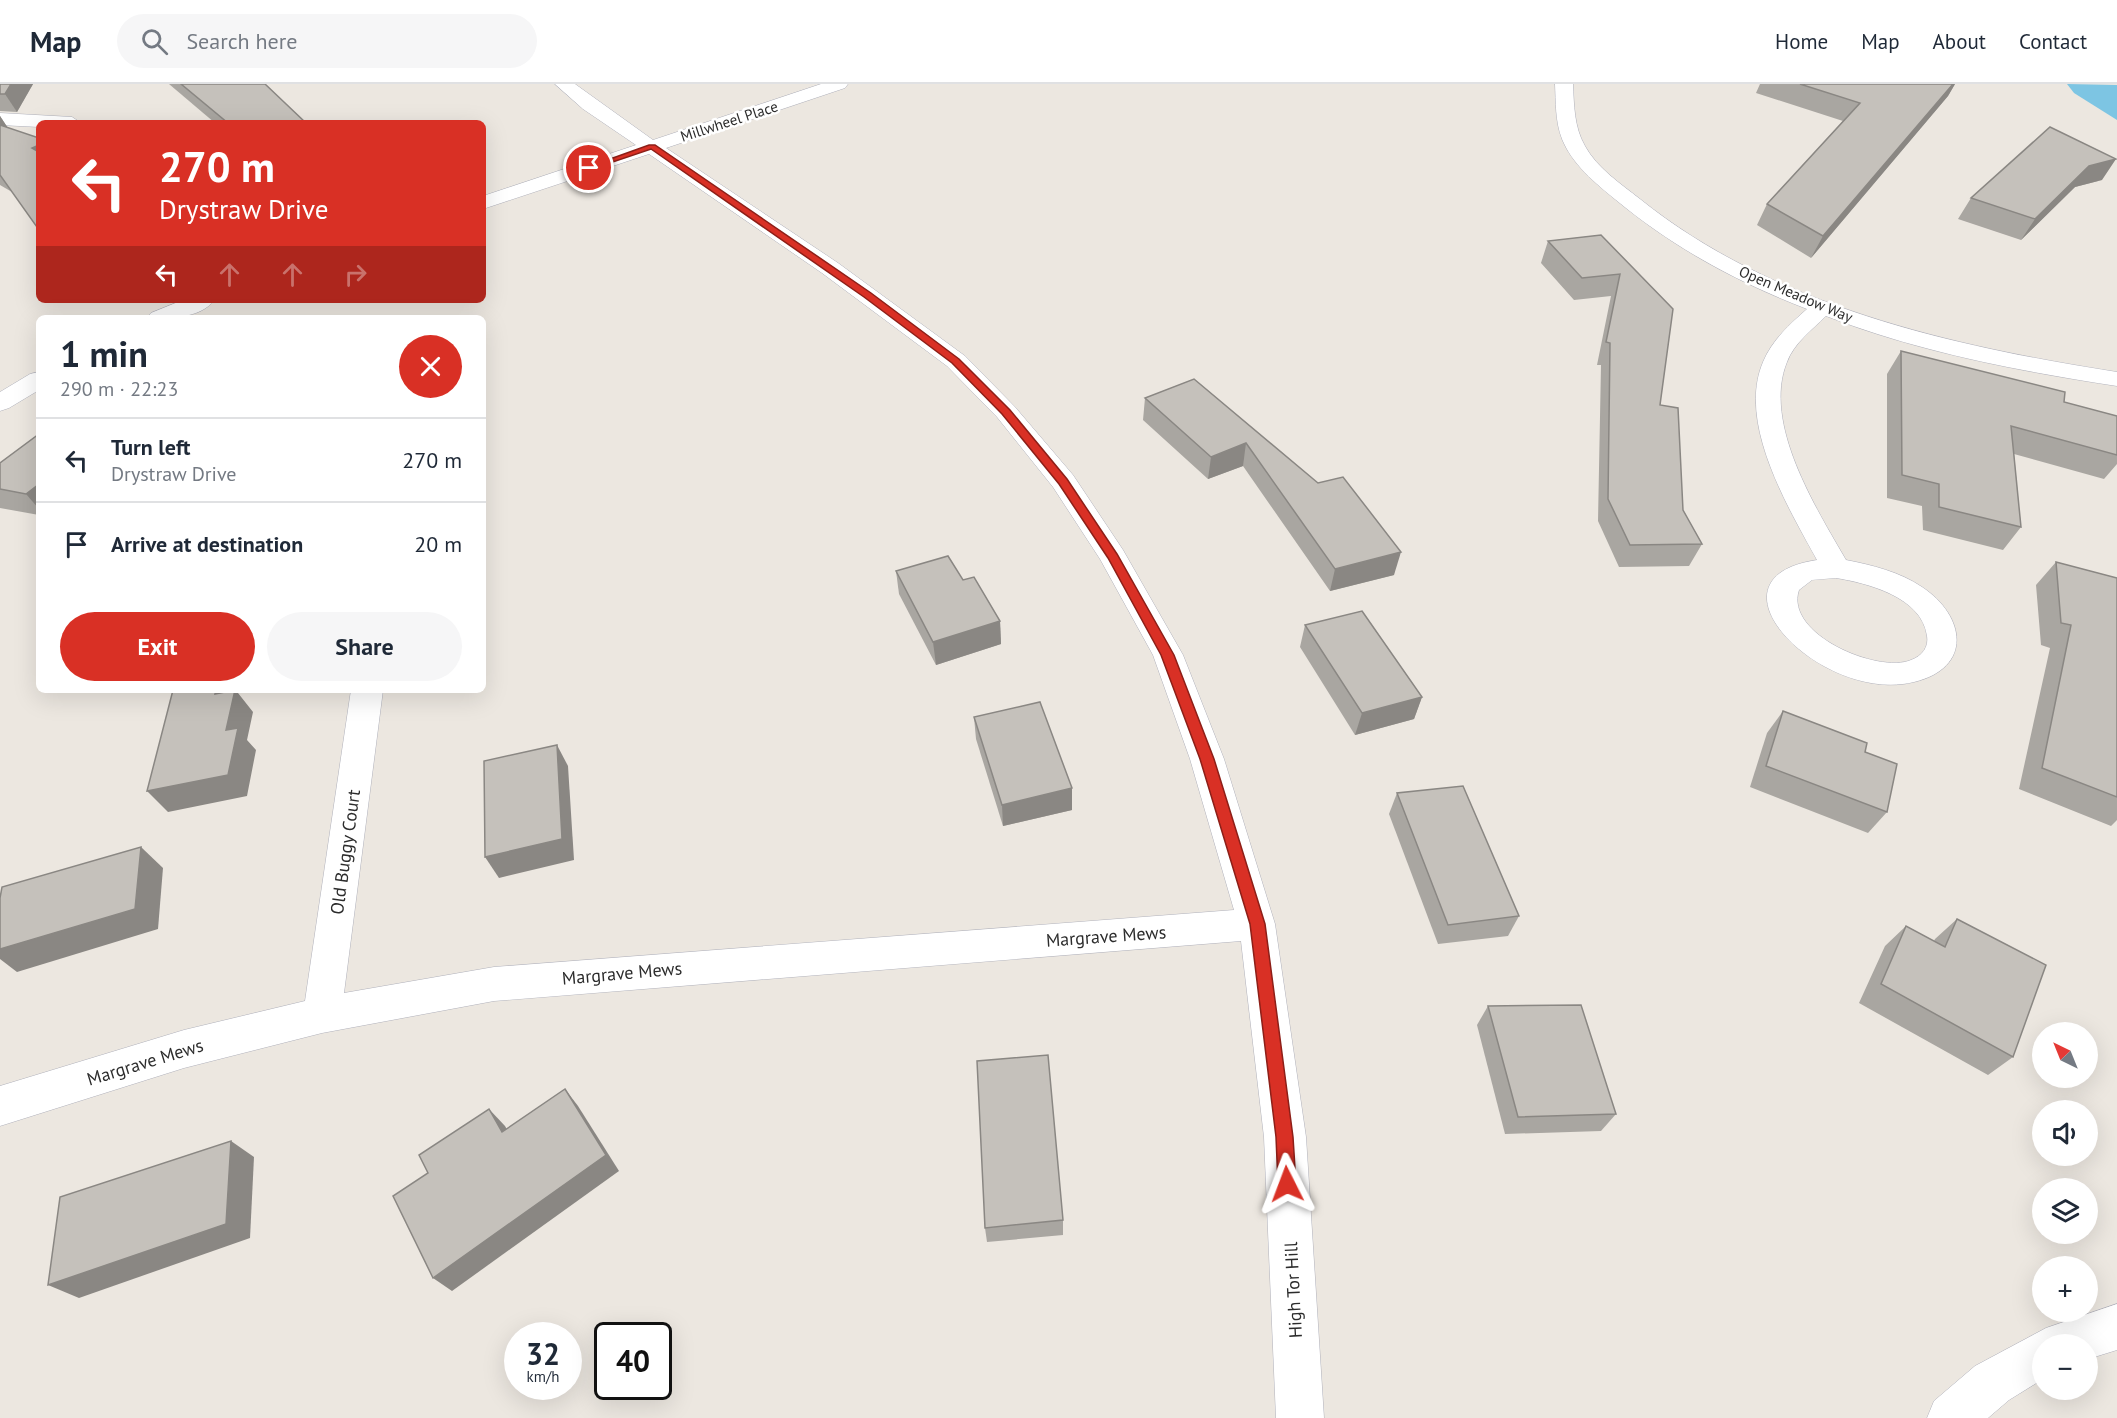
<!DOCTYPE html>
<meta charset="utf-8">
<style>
body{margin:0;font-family:"PT Sans",sans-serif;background:#f6f6f7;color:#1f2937;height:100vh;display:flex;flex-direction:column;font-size:22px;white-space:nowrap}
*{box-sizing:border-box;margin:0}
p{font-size:20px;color:#747a83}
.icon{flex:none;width:33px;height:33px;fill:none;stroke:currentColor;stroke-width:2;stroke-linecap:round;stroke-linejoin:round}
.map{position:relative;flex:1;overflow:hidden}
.panel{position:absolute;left:36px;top:231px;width:450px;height:378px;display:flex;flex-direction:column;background:#fff;border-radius:9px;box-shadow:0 6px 24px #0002}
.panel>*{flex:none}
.guide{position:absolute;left:36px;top:36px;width:450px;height:183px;border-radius:9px;box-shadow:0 6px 24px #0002;background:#d93025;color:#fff;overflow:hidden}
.needle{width:39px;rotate:317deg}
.buttons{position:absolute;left:2032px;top:938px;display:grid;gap:12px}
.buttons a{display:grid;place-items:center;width:66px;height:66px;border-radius:50%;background:#fff;box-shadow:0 6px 24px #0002;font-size:30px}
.speed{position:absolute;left:504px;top:1238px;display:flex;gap:12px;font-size:30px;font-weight:700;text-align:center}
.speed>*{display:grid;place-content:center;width:78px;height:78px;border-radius:50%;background:#fff;box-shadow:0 6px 24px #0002;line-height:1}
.speed small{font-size:15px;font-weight:400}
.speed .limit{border:3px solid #111;border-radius:9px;background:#fff;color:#111}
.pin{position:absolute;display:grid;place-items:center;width:51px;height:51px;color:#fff;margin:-26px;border:3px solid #fff;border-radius:50%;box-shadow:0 2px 6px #0007}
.me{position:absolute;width:66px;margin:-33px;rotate:357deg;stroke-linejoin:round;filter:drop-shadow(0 0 4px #0008)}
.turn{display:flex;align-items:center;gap:21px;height:126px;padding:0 24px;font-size:27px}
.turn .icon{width:78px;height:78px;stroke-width:2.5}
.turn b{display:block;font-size:42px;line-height:51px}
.lanes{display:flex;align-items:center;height:57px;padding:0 24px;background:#0003;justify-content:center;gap:30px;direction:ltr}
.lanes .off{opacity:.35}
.round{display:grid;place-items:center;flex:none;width:63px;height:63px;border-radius:32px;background:#f6f6f7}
.headline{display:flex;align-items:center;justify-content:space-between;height:102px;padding:0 24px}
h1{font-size:36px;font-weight:700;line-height:45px}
.button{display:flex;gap:12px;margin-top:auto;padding:12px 24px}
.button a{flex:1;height:69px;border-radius:36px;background:#d93025;color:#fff;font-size:24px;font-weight:700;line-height:69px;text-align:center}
.button a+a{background:#f6f6f7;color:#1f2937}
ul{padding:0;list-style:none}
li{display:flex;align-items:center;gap:18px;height:84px;padding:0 24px;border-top:2px solid #e0e1e3}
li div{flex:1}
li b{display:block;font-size:22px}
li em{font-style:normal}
header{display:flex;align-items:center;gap:36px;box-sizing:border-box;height:84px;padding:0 30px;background:#fff;border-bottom:2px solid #e0e1e3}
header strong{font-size:28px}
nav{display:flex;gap:33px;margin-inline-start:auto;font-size:21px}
.search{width:420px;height:54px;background:#f6f6f7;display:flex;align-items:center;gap:15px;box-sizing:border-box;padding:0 21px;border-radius:33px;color:#747a83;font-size:22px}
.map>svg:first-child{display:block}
.water{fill:#7dc5e3}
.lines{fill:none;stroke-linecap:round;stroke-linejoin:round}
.minor-casing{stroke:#b0b1bb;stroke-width:1}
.minor{fill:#fff;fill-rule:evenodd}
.wall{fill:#a9a6a1}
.shaded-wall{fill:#8a8783}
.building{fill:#c5c1bb;stroke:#8a8783;stroke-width:1.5}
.route{fill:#d93025;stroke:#8d1f18;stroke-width:1.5}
.labels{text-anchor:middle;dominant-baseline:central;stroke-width:5;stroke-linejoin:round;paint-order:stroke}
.far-street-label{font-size:15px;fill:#2c2c2c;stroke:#fff}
.street-label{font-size:18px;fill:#2c2c2c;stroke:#fff}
</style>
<header>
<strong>Map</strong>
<div class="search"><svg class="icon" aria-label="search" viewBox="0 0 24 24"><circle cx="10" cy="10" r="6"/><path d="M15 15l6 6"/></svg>Search here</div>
<nav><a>Home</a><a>Map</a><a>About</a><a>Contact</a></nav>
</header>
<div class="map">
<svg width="2117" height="1334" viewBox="0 0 2117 1334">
<rect width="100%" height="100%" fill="#ece7e0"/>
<polygon class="water" points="2067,0 2117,1 2117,36 2074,9"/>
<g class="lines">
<defs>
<g id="minor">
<polygon points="555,0 575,0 653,56 821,0 848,0 845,4 666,64 838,179 965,272 1015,323 1073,391 1123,466 1183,571 1224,675 1275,840 1306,1053 1324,1334 1276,1334 1264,1053 1241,857 494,917 322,949 184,984 0,1042 0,1002 184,946 305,917 351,606 383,606 344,909 494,883 1234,826 1190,675 1153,571 1100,475 1053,403 997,333 947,282 822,189 649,70 483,125 483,112 636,61 583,25"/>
<path d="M 1555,0 L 1573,0 C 1574,21 1574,43 1585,62 C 1597,84 1621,100 1640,115 C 1773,222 1951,262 2117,288 L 2117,302 C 2019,287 1919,268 1826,232 C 1812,246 1794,259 1787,278 C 1762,339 1816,424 1846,476 C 1872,481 1900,488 1922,503 C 1966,532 1973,584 1914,598 C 1823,621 1695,494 1817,476 C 1788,423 1737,339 1763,278 C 1772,256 1790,240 1807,225 C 1737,198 1674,164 1616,116 C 1595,99 1572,80 1562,55 C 1555,37 1556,18 1555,0 ZM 1836,494 C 1867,499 1922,513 1927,552 C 1929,563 1922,572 1911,576 C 1878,590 1784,550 1799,506 L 1812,496 Z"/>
<polygon points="0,29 72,33 81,39 39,39 39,43 0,41"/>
<path d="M 183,216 L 214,216 C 201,235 168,234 147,234 L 151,229 Z"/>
<polygon points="39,288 39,306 9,324 0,327 0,308 30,290"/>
<polygon points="2117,1220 2117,1266 2088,1275 2088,1260 2043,1260 2043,1295 2009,1316 1988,1334 1927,1334 1934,1317 1975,1282 2046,1244"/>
</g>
</defs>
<use href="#minor" class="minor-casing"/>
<use href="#minor" class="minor"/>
</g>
<g class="wall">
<polygon points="0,0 33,0 17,28 0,27"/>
<polygon points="169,0 265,0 306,39 215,39"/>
<polygon points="1760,0 1955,0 1948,12 1811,174 1757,141 1767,120 1843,37 1756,9"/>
<polygon points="0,32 7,43 12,108 0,101"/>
<polygon points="2102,96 2075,103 2021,156 1958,135 1971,114"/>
<polygon points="1601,151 1673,225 1660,321 1683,426 1702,460 1689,482 1619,483 1598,437 1601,281 1597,281 1611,212 1574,216 1541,179 1548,157"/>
<polygon points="1901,267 2064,318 2117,332 2117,380 2104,395 2014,370 2021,443 2003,466 1923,446 1922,422 1887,414 1887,290"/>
<polygon points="1194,295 1394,491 1330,507 1243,382 1208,395 1143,336 1145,314"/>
<polygon points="39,350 39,431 0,424 0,379"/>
<polygon points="2056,478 2117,494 2117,736 2111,742 2019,705 2050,564 2041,561 2036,501"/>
<polygon points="896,487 963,496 1000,537 1001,560 936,581 899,510"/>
<polygon points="1305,541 1422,613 1414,635 1355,651 1300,563"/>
<polygon points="1783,627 1865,668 1887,728 1868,749 1750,703 1767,649"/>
<polygon points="974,633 1072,726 1003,742 976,655"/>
<polygon points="1397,709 1519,832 1508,852 1438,860 1389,730"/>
<polygon points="1957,835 2013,973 1988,991 1859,919 1885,862 1906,842 1934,857 1935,855"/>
<polygon points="1488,922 1616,1030 1601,1047 1505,1050 1477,941"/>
<polygon points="1063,1136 1063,1151 987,1158 985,1144"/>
</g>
<g class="shaded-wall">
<polygon points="11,0 33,0 17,28 5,10"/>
<polygon points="1953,0 1955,0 1948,12 1811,174 1823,152"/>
<polygon points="0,32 8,44 0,54"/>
<polygon points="39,61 39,75 32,64"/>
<polygon points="2116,75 2102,96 2075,103 2021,156 2035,135 2089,82"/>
<polygon points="1246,359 1243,382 1208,395 1211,373"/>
<polygon points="39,400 39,425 26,410"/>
<polygon points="1401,468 1394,491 1330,507 1335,485"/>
<polygon points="1000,537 1001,560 936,581 933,558"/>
<polygon points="216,606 238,606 238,609 253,628 247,656 256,666 247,712 168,728 147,707 226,646 215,610"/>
<polygon points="1422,613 1414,635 1355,651 1362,629"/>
<polygon points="557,661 568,682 574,776 499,794 485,773"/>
<polygon points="1072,704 1072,726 1003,742 1002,721"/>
<polygon points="141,763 163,784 158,845 17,888 0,875 0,865"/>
<polygon points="565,1005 578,1022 619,1087 452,1207 433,1194"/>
<polygon points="489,1025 505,1042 518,1064 502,1048"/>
<polygon points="231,1057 254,1073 250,1154 79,1214 48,1201"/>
</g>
<g class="building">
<polygon points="0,0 11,0 5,10 0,10"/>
<polygon points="181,0 265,0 306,39 228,39"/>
<polygon points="1800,0 1953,0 1823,152 1767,120 1860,19"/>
<polygon points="0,41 39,54 39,61 32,64 39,68 39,146 0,91"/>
<polygon points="2050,43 2116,75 2089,82 2035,135 1971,114"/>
<polygon points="1601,151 1673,225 1660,321 1678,324 1683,426 1702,460 1630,461 1608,415 1610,259 1606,258 1620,190 1582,194 1548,157"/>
<polygon points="1901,267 2065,308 2064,318 2117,332 2117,371 2011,342 2021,443 1939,423 1939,400 1902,391"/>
<polygon points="1194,295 1318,399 1343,393 1401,468 1335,485 1246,359 1211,373 1145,314"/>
<polygon points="39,350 39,400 26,410 0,405 0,379"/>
<polygon points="948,472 963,496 974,493 1000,537 933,558 896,487"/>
<polygon points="2056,478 2117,494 2117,713 2042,684 2071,541 2061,539"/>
<polygon points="1362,527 1422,613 1362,629 1305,541"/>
<polygon points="173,606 216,606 215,610 235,606 226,646 238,644 228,691 147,707"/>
<polygon points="1040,618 1072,704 1002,721 974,633"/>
<polygon points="1783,627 1867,659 1865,668 1897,680 1887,728 1766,682"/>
<polygon points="557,661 562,755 485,773 484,677"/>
<polygon points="1463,702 1519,832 1448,841 1397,709"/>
<polygon points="141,763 135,825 0,865 0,814 2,803"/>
<polygon points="1957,835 2046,881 2013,973 1881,900 1906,842 1945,863"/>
<polygon points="1581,921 1616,1030 1518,1033 1488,922"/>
<polygon points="1048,971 1063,1136 985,1144 977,977"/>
<polygon points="565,1005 606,1071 433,1194 393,1112 428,1089 419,1071 489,1025 502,1048"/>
<polygon points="231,1057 226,1140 48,1201 60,1113"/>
</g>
<polygon class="route" points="649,61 655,61 871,209 959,275 1010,326 1067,395 1117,470 1174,571 1214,675 1265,840 1293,1053 1296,1100 1293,1106 1287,1109 1281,1106 1278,1100 1276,1053 1250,840 1200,675 1161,571 1108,474 1059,400 1002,330 952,279 864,213 651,65 592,85 585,84"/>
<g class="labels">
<g class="far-street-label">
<text transform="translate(729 37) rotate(-18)">Millwheel Place</text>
<text transform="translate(1796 210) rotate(23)">Open Meadow Way</text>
</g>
<g class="street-label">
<text transform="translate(345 768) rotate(-82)">Old Buggy Court</text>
<text transform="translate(1106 852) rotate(-4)">Margrave Mews</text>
<text transform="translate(622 889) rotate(-5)">Margrave Mews</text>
<text transform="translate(145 978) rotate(-17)">Margrave Mews</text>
<text transform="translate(1293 1206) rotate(-93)">High Tor Hill</text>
</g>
</g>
</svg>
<div class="buttons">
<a><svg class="needle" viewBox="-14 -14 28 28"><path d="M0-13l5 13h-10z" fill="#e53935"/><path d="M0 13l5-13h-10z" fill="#747a83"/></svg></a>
<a><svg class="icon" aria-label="sound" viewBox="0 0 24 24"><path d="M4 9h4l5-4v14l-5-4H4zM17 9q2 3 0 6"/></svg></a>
<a><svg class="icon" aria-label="layers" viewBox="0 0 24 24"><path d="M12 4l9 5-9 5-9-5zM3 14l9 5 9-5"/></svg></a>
<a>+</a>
<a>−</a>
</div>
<div class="speed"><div>32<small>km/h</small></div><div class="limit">40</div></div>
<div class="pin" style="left:589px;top:84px;background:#d93025"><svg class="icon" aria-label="arrive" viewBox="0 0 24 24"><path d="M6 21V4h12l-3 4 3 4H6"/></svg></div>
<svg class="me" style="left:1287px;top:1100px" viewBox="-20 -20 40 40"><path d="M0-17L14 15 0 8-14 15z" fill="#d93025" stroke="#fff" stroke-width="4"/></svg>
<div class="guide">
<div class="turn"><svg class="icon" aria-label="left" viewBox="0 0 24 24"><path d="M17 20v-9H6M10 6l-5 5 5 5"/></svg><div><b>270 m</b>Drystraw Drive</div></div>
<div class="lanes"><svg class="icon" aria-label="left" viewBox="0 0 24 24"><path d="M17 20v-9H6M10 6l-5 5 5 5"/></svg><svg class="icon off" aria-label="ahead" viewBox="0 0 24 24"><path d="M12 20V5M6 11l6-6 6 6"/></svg><svg class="icon off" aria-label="ahead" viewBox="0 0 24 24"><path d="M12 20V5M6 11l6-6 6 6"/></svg><svg class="icon off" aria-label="right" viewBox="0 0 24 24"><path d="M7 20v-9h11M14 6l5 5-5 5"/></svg></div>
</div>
<section class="panel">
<div class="headline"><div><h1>1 min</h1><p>290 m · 22:23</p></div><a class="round" style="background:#d93025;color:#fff"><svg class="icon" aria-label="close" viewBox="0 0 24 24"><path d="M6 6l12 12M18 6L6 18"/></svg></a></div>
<ul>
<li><svg class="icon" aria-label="left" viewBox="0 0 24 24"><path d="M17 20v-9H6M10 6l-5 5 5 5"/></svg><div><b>Turn left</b><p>Drystraw Drive</p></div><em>270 m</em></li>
<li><svg class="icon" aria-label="arrive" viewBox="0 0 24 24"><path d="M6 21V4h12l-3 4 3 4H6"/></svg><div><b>Arrive at destination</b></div><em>20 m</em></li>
</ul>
<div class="button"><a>Exit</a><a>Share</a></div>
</section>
</div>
